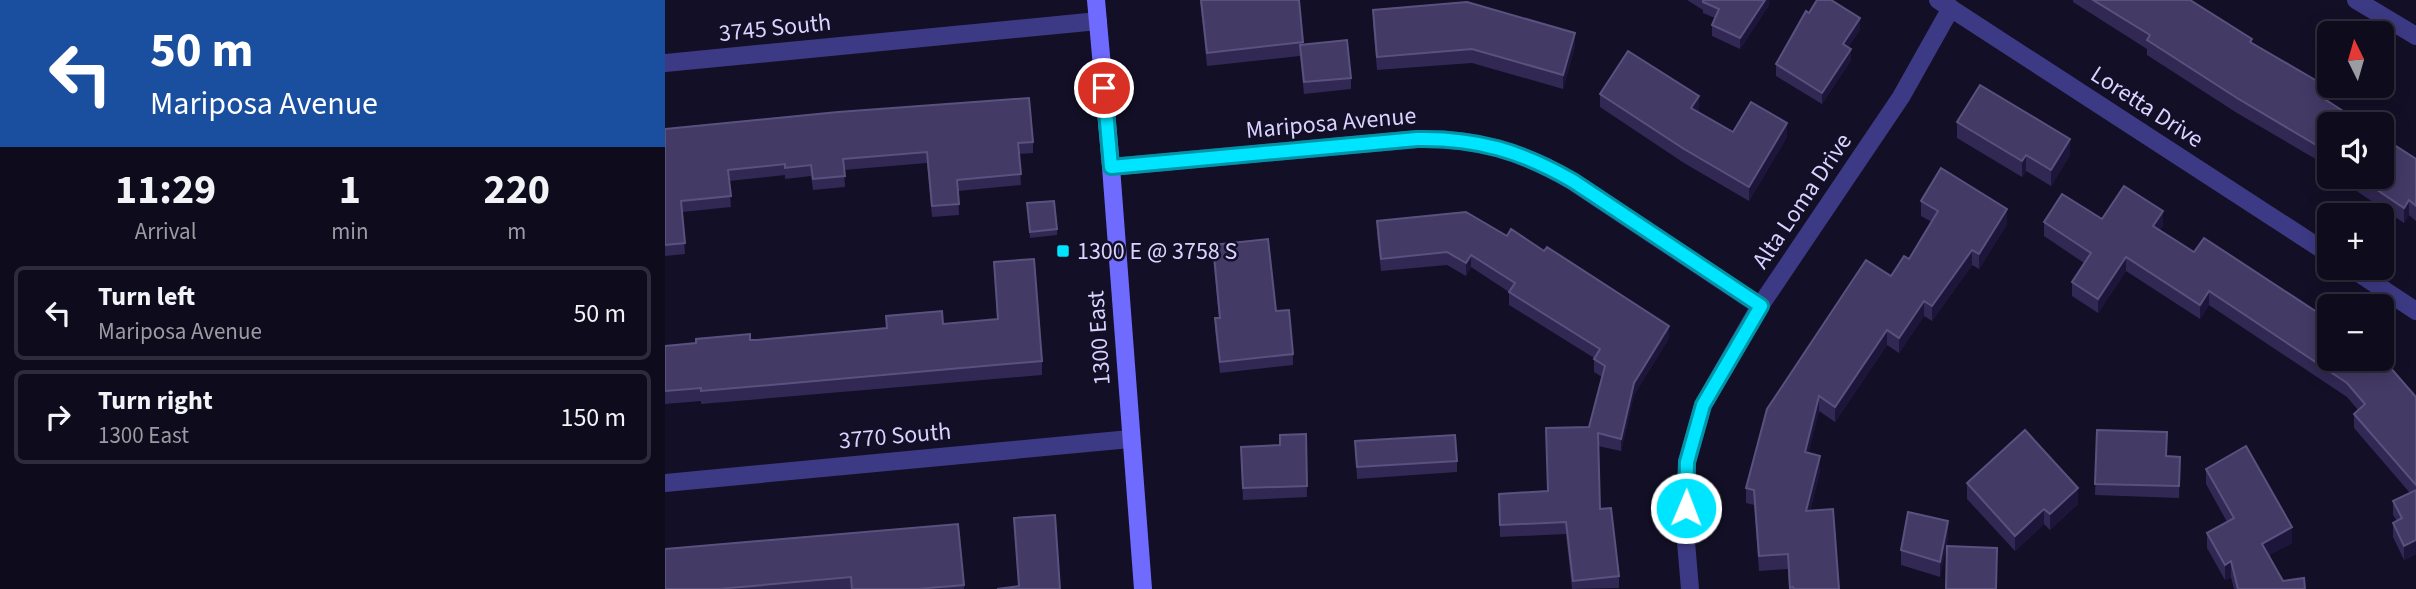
<!DOCTYPE html>
<meta charset="utf-8">
<style>
body{margin:0;font-family:"Source Sans 3",sans-serif;background:#171425;color:#f1f3f6;height:100vh;display:flex;flex-direction:column;font-size:26px;white-space:nowrap}
*{box-sizing:border-box;margin:0}
p{font-size:23px;color:#9b9ba3}
.icon{flex:none;width:38px;height:38px;fill:none;stroke:currentColor;stroke-width:2;stroke-linecap:round;stroke-linejoin:round}
.map{position:relative;flex:1;overflow:hidden}
.sheet{display:flex;flex-direction:column;background:#0e0b1c;width:665px}
.sheet>*{flex:none}
.guide{background:#1a4fa0;color:#fff;overflow:hidden}
.needle{width:46px;rotate:355deg}
.controls{position:absolute;left:1652px;top:21px;display:grid;gap:14px}
.controls a{display:grid;place-items:center;width:77px;height:77px;border-radius:10px;background:#0e0b1c;box-shadow:0 4px 18px #0003,0 0 0 2px #2e2b3b;font-size:35px}
.pin{position:absolute;display:grid;place-items:center;width:60px;height:60px;color:#fff;margin:-30px;border:4px solid #fff;border-radius:50%;box-shadow:0 2px 7px #0007}
.me{position:absolute;width:77px;margin:-38px;rotate:1deg;stroke-linejoin:round;filter:drop-shadow(0 0 5px #0008)}
.turn{display:flex;align-items:center;gap:24px;height:147px;padding:0 35px;font-size:32px}
.turn .icon{width:91px;height:91px;stroke-width:2.5}
.turn b{display:block;font-size:49px;line-height:60px}
.eta{display:flex;justify-content:space-evenly;align-items:center;height:119px;text-align:center}
.eta b{font-size:42px;font-weight:700;line-height:49px}
ul{padding:0;list-style:none}
li{display:flex;align-items:center;gap:21px;height:94px;margin:0 14px 10px;padding:0 21px;border:4px solid #2e2b3b;border-radius:10px}
li div{flex:1}
li b{display:block;font-size:26px}
li em{font-style:normal}
main{display:flex;flex:1;min-height:0}
.map>svg:first-child{display:block}
.lines{fill:none;stroke-linecap:round;stroke-linejoin:round}
.minor{stroke:#3d3a85;stroke-width:18}
.secondary{stroke:#6f6bff;stroke-width:18}
.wall{fill:#312854}
.shaded-wall{fill:#1d163a}
.building{fill:#433a66;stroke:#5a527e;stroke-width:2}
.route-casing{stroke:#0095a6;stroke-width:18}
.route{stroke:#00e5ff;stroke-width:12}
.poi-dot{fill:#00e5ff;stroke:#130f26;stroke-width:2.5}
.labels{text-anchor:middle;dominant-baseline:central;stroke-width:5;stroke-linejoin:round;paint-order:stroke}
.street-label{font-size:24px;fill:#d9d4ff;stroke:#130f26}
.poi-label{font-size:24px;fill:#d9d4ff;stroke:#130f26;text-anchor:start}
</style>
<main>
<section class="sheet">
<div class="guide">
<div class="turn"><svg class="icon" aria-label="left" viewBox="0 0 24 24"><path d="M17 20v-9H6M10 6l-5 5 5 5"/></svg><div><b>50 m</b>Mariposa Avenue</div></div>
</div>
<div class="eta">
<div><b>11:29</b><p>Arrival</p></div>
<div><b>1</b><p>min</p></div>
<div><b>220</b><p>m</p></div>
</div>
<ul>
<li><svg class="icon" aria-label="left" viewBox="0 0 24 24"><path d="M17 20v-9H6M10 6l-5 5 5 5"/></svg><div><b>Turn left</b><p>Mariposa Avenue</p></div><em>50 m</em></li>
<li><svg class="icon" aria-label="right" viewBox="0 0 24 24"><path d="M7 20v-9h11M14 6l5 5-5 5"/></svg><div><b>Turn right</b><p>1300 East</p></div><em>150 m</em></li>
</ul>
</section>
<div class="map">
<svg width="1751" height="589" viewBox="0 0 1751 589">
<rect width="100%" height="100%" fill="#130f26"/>
<g class="lines">
<g class="minor">
<polyline points="1273,0 1664,254"/>
<polyline points="1691,0 1751,36"/>
<polyline points="0,63 433,21"/>
<path d="M 446,167 L 753,139 C 812,138 856,151 907,181 L 1095,306"/>
<polyline points="1686,268 1751,311"/>
<polyline points="0,483 465,439"/>
<polyline points="1025,589 1020,530 1022,462 1038,405 1095,306 1236,97 1286,8"/>
</g>
<polyline class="secondary" points="431,0 446,167 478,589"/>
</g>
<g class="wall">
<polygon points="535,0 634,0 638,45 686,78 686,89 639,94 635,56 542,66"/>
<polygon points="1022,0 1104,0 1104,5 1075,49 1047,36 1047,25 1050,18 1038,13 1038,10"/>
<polygon points="1408,0 1525,0 1587,42 1664,102 1664,173 1661,170 1661,165 1572,113 1482,55 1482,49 1408,2"/>
<polygon points="708,10 910,46 898,89 807,63 712,70 708,24"/>
<polygon points="1195,30 1183,47 1186,60 1157,104 1111,76 1111,64"/>
<polygon points="935,94 1034,110 1033,112 1068,132 1122,137 1084,201 1019,163 935,107"/>
<polygon points="1292,122 1405,155 1386,186 1361,171 1357,177 1292,138"/>
<polygon points="0,129 368,142 368,153 354,154 356,185 293,191 294,215 267,217 262,163 179,170 180,187 148,190 146,176 120,179 120,175 64,181 66,207 17,212 20,254 0,256"/>
<polygon points="1751,159 1751,221 1744,215 1739,223 1671,177 1717,177"/>
<polygon points="1256,201 1342,224 1314,269 1307,265 1267,321 1259,316 1234,353 1222,345 1170,422 1154,411 1143,453 1155,471 1145,511 1174,589 1124,589 1123,569 1094,571 1089,505 1081,503 1081,488 1226,276 1244,259 1267,222 1256,216"/>
<polygon points="362,203 392,229 392,235 365,238"/>
<polygon points="801,212 1004,338 969,395 956,451 933,446 935,509 954,576 954,588 907,589 901,534 835,537 834,494 882,491 924,427 937,377 929,372 929,358 844,305 844,292 806,267 801,276 782,265 716,271 712,233 712,221"/>
<polygon points="1437,219 1498,226 1494,230 1751,397 1751,554 1739,560 1728,537 1728,523 1732,521 1728,515 1728,501 1745,493 1689,428 1689,414 1693,410 1682,397 1544,305 1535,319 1461,271 1433,313 1407,296 1407,282 1419,263 1379,236 1379,222"/>
<polygon points="548,245 611,311 628,354 628,365 555,373 550,330 550,318 554,318 548,257"/>
<polygon points="329,262 377,361 377,375 36,404 36,401 0,404 0,346 92,340 221,328 221,316 278,324 332,319"/>
<polygon points="1432,430 1502,456 1515,457 1514,498 1430,495"/>
<polygon points="641,434 642,497 578,500 576,458 615,445"/>
<polygon points="690,441 792,461 792,472 692,479"/>
<polygon points="1541,469 1627,543 1604,555 1618,581 1640,589 1569,589 1566,577 1560,580 1542,548 1542,533 1562,522 1541,484"/>
<polygon points="1302,483 1413,504 1385,530 1379,524 1350,551 1302,499"/>
<polygon points="1283,537 1275,577 1236,565 1236,550"/>
<polygon points="0,549 299,585 299,589 0,589"/>
</g>
<g class="shaded-wall">
<polygon points="1100,0 1104,0 1104,5 1075,49 1075,38"/>
<polygon points="1195,18 1195,30 1178,55 1178,44"/>
<polygon points="910,33 910,46 898,89 898,75"/>
<polygon points="1186,49 1186,60 1157,104 1157,93"/>
<polygon points="1664,88 1664,103 1658,98"/>
<polygon points="1034,96 1034,110 1026,122 1026,108"/>
<polygon points="1122,123 1122,137 1084,201 1084,187"/>
<polygon points="1405,139 1405,155 1386,186 1386,170"/>
<polygon points="1361,155 1361,171 1357,177 1357,161"/>
<polygon points="1744,200 1744,215 1739,223 1739,208"/>
<polygon points="1342,209 1342,224 1314,269 1314,254"/>
<polygon points="1498,211 1498,226 1488,240 1488,226"/>
<polygon points="1307,250 1307,265 1267,321 1267,306"/>
<polygon points="806,255 806,267 801,276 801,263"/>
<polygon points="1461,257 1461,271 1433,313 1433,299"/>
<polygon points="1544,291 1544,305 1535,319 1535,305"/>
<polygon points="1259,301 1259,316 1234,353 1234,338"/>
<polygon points="1004,326 1004,338 969,395 956,451 956,439 969,383"/>
<polygon points="1222,330 1222,345 1170,422 1170,407"/>
<polygon points="1154,396 1154,411 1140,467 1140,452"/>
<polygon points="1155,456 1155,471 1141,526 1141,511"/>
<polygon points="1413,488 1413,504 1385,530 1385,514"/>
<polygon points="1379,509 1379,524 1350,551 1350,536"/>
<polygon points="1283,521 1283,537 1275,577 1275,562"/>
<polygon points="1627,527 1627,543 1597,559 1597,544"/>
<polygon points="1751,540 1751,554 1739,560 1739,546"/>
<polygon points="1566,561 1566,577 1560,580 1560,565"/>
</g>
<g class="building">
<polygon points="536,0 634,0 638,42 542,53"/>
<polygon points="1038,0 1100,0 1075,38 1047,25 1054,9 1038,2"/>
<polygon points="1152,0 1166,0 1195,18 1178,44 1186,49 1157,93 1111,64 1141,11 1144,13"/>
<polygon points="1428,0 1525,0 1587,39 1585,42 1664,88 1658,98 1698,124 1664,124 1664,158 1661,155 1663,152 1572,98 1482,40 1485,35"/>
<polygon points="802,2 910,33 898,75 807,49 712,57 708,10"/>
<polygon points="682,40 686,78 639,82 635,45"/>
<polygon points="963,51 1034,96 1026,108 1068,132 1086,102 1122,123 1084,187 1019,149 935,94"/>
<polygon points="1315,85 1405,139 1386,170 1361,155 1357,161 1292,122"/>
<polygon points="364,98 368,142 353,143 356,174 292,180 294,204 267,206 262,152 178,159 180,176 148,179 146,165 120,168 120,164 63,170 66,196 16,201 20,243 0,245 0,129 173,112"/>
<polygon points="1717,137 1751,159 1751,206 1744,200 1739,208 1693,177 1717,177"/>
<polygon points="1276,168 1342,209 1314,254 1307,250 1267,306 1259,301 1234,338 1222,330 1170,407 1154,396 1140,452 1155,456 1141,511 1168,509 1174,589 1129,589 1128,587 1125,588 1123,554 1094,556 1089,490 1081,488 1102,409 1201,260 1226,276 1239,256 1244,259 1273,211 1256,201"/>
<polygon points="1459,186 1498,211 1488,226 1529,252 1539,238 1664,320 1664,359 1717,359 1717,358 1751,397 1751,485 1689,414 1700,404 1682,383 1544,291 1535,305 1461,257 1433,299 1407,282 1426,253 1379,222 1397,194 1437,219"/>
<polygon points="389,201 392,229 365,232 362,203"/>
<polygon points="801,212 842,236 846,229 879,251 882,247 1004,326 969,383 956,439 933,433 935,509 946,508 954,576 908,581 901,522 835,525 834,494 883,491 881,428 924,427 940,366 929,359 935,349 844,292 850,283 806,255 801,263 782,252 716,259 712,221"/>
<polygon points="603,239 611,311 624,310 628,354 555,362 550,318 555,318 548,245"/>
<polygon points="369,259 377,361 36,391 36,388 0,391 0,346 31,343 31,339 85,334 85,340 92,340 222,328 221,316 277,311 278,324 333,319 329,262"/>
<polygon points="1360,430 1413,488 1385,514 1379,509 1350,536 1302,483"/>
<polygon points="1432,430 1502,432 1501,456 1515,457 1514,486 1430,484"/>
<polygon points="641,434 642,486 578,488 576,447 615,445 615,435"/>
<polygon points="790,435 792,461 692,467 690,441"/>
<polygon points="1581,446 1627,527 1597,544 1618,581 1639,578 1640,589 1573,589 1566,561 1560,565 1542,533 1569,518 1541,469"/>
<polygon points="1751,490 1751,540 1739,546 1728,523 1737,518 1728,501"/>
<polygon points="1243,512 1283,521 1275,562 1236,550"/>
<polygon points="390,515 395,589 332,589 354,586 349,518"/>
<polygon points="293,524 299,585 252,589 187,589 186,577 54,589 0,589 0,549"/>
<polygon points="1282,546 1332,548 1331,589 1281,589"/>
</g>
<g class="lines">
<defs>
<path id="route" d="M 439,88 L 446,167 L 752,139 C 812,138 856,151 908,181 L 1096,306 L 1038,405 L 1022,462 L 1021,508"/>
</defs>
<use href="#route" class="route-casing"/>
<use href="#route" class="route"/>
</g>
<rect class="poi-dot" x="391" y="244" width="14" height="14" rx="3.5"/>
<g class="labels">
<g class="street-label">
<text transform="translate(110 28) rotate(-6)">3745 South</text>
<text transform="translate(1482 107) rotate(33)">Loretta Drive</text>
<text transform="translate(666 123) rotate(-5)">Mariposa Avenue</text>
<text transform="translate(1137 201) rotate(-56)">Alta Loma Drive</text>
<text transform="translate(434 338) rotate(-94)">1300 East</text>
<text transform="translate(230 436) rotate(-5)">3770 South</text>
</g>
<g class="poi-label">
<text x="412" y="251">1300 E @ 3758 S</text>
</g>
</g>
</svg>
<div class="controls">
<a><svg class="needle" viewBox="-14 -14 28 28"><path d="M0-13l5 13h-10z" fill="#e53935"/><path d="M0 13l5-13h-10z" fill="#9b9ba3"/></svg></a>
<a><svg class="icon" aria-label="sound" viewBox="0 0 24 24"><path d="M4 9h4l5-4v14l-5-4H4zM17 9q2 3 0 6"/></svg></a>
<a>+</a>
<a>−</a>
</div>
<div class="pin" style="left:439px;top:88px;background:#d93025"><svg class="icon" aria-label="arrive" viewBox="0 0 24 24"><path d="M6 21V4h12l-3 4 3 4H6"/></svg></div>
<svg class="me" style="left:1021px;top:508px" viewBox="-20 -20 40 40"><circle r="17" fill="#00e5ff" stroke="#fff" stroke-width="3"/><path d="M0-11L8 9 0 5-8 9z" fill="#fff"/></svg>
</div>
</main>
